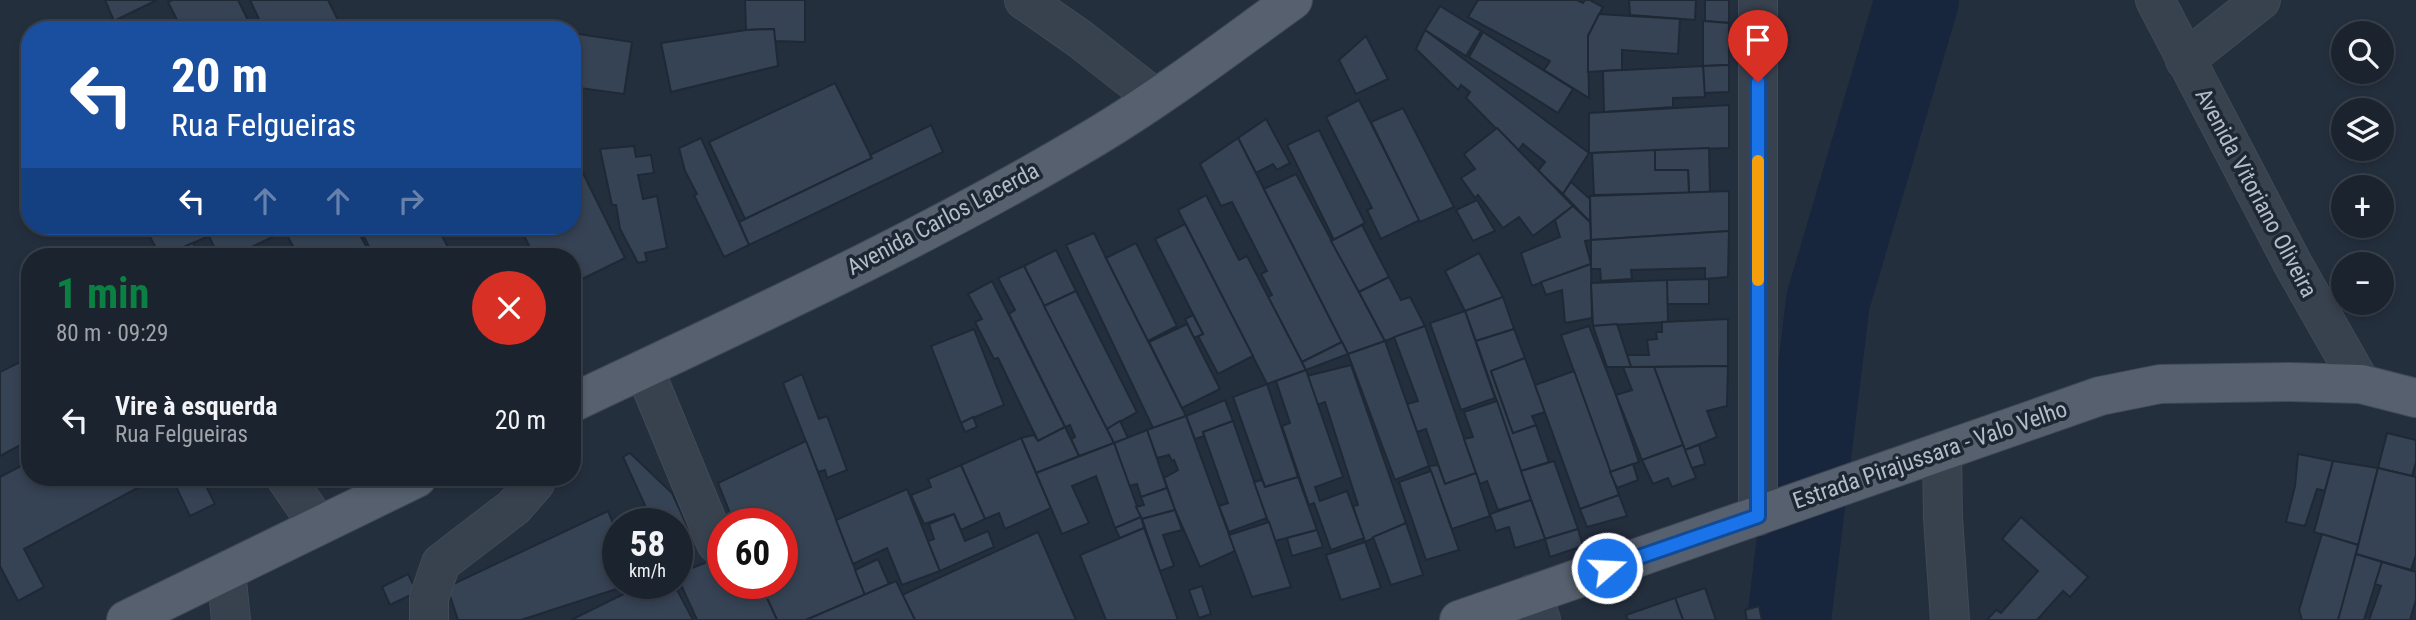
<!DOCTYPE html>
<html lang="pt">
<meta charset="utf-8">
<style>
body{margin:0;font-family:"Roboto Condensed",sans-serif;background:#242b36;color:#f1f3f6;height:100vh;display:flex;flex-direction:column;font-size:26px;white-space:nowrap}
*{box-sizing:border-box;margin:0}
p{font-size:23px;color:#a0a4aa}
.icon{flex:none;width:38px;height:38px;fill:none;stroke:currentColor;stroke-width:2;stroke-linecap:round;stroke-linejoin:round}
.map{position:relative;flex:1;overflow:hidden}
.panel{position:absolute;left:21px;top:248px;width:560px;height:238px;display:flex;flex-direction:column;background:#1b232e;border-radius:28px;box-shadow:0 4px 10px #0003,0 0 0 2px #39404a}
.panel>*{flex:none}
.top-card{position:absolute;left:21px;top:21px;width:560px;height:214px;border-radius:28px;box-shadow:0 4px 10px #0003,0 0 0 2px #39404a;background:#1a4fa0;color:#fff;overflow:hidden}
.fabs{position:absolute;left:2331px;top:21px;display:grid;gap:14px}
.fabs a{display:grid;place-items:center;width:63px;height:63px;border-radius:50%;background:#1b232e;box-shadow:0 4px 10px #0003,0 0 0 2px #39404a;font-size:35px}
.speed{position:absolute;left:602px;top:508px;display:flex;gap:14px;font-size:35px;font-weight:700;text-align:center}
.speed>*{display:grid;place-content:center;width:91px;height:91px;border-radius:50%;background:#1b232e;box-shadow:0 4px 10px #0003,0 0 0 2px #39404a;line-height:1}
.speed small{font-size:18px;font-weight:400}
.speed .limit{border:10px solid #d22;background:#fff;color:#111}
.pin{position:absolute;display:grid;place-items:center;width:60px;height:60px;color:#fff;margin:-72px -30px;border-radius:50% 50% 50% 0;rotate:-45deg;box-shadow:0 0 7px #0007}
.pin .icon{rotate:45deg}
.me{position:absolute;width:77px;margin:-38px;rotate:71deg;stroke-linejoin:round;filter:drop-shadow(0 0 5px #0008)}
.turn{display:flex;align-items:center;gap:24px;height:147px;padding:0 35px;font-size:32px}
.turn .icon{width:91px;height:91px;stroke-width:2.5}
.turn b{display:block;font-size:49px;line-height:60px}
.lanes{display:flex;align-items:center;height:66px;padding:0 35px;background:#0003;justify-content:center;gap:35px;direction:ltr}
.lanes .off{opacity:.35}
.round{display:grid;place-items:center;flex:none;width:74px;height:74px;border-radius:37px;background:#242b36}
.headline{display:flex;align-items:center;justify-content:space-between;height:119px;padding:0 35px}
h1{font-size:42px;font-weight:700;line-height:52px;color:#0b8043}
ul{padding:0;list-style:none}
li{display:flex;align-items:center;gap:21px;height:105px;padding:0 35px}
li div{flex:1}
li b{display:block;font-size:26px}
li em{font-style:normal}
.map>svg:first-child{display:block}
.lines{fill:none;stroke-linecap:round;stroke-linejoin:round}
.river{stroke:#17263c;stroke-width:84}
.building{fill:#364354;stroke:#1f2835;stroke-width:2}
.minor-casing{stroke:#414a57;stroke-width:40}
.major-casing{stroke:#414a57;stroke-width:40}
.minor{stroke:#38414e;stroke-width:38}
.major{stroke:#56606e;stroke-width:38}
.route-casing{stroke:#114b97;stroke-width:18}
.route{stroke:#1a73e8;stroke-width:12}
.slow{stroke:#f59e0b;stroke-width:12}
.labels{text-anchor:middle;dominant-baseline:central;stroke-width:7;stroke-linejoin:round;paint-order:stroke}
.street-label{font-size:23px;fill:#b4bcc9;stroke:#1d2633}
</style>
<div class="map">
<svg width="2416" height="620" viewBox="0 0 2416 620">
<rect width="100%" height="100%" fill="#242f3e"/>
<g class="lines">
<polyline class="river" points="1789,620 1828,301 1917,0"/>
</g>
<g class="building">
<polygon points="105,0 157,0 114,21"/>
<polygon points="172,0 238,0 252,28 182,30 168,2"/>
<polygon points="250,0 328,0 343,30 264,30"/>
<polygon points="745,0 805,0 805,42 774,41 774,29 746,30"/>
<polygon points="1478,0 1577,0 1583,3 1585,0 1590,0 1603,7 1588,36 1589,98 1544,70 1550,61 1468,17"/>
<polygon points="1629,0 1696,0 1695,20 1630,15"/>
<polygon points="1705,0 1729,0 1729,23 1705,21"/>
<polygon points="1440,6 1481,31 1466,56 1425,30"/>
<polygon points="1599,14 1680,19 1678,54 1622,50 1622,70 1588,72 1588,36"/>
<polygon points="1703,21 1729,23 1729,65 1703,66"/>
<polygon points="774,29 778,66 671,92 661,43 746,30"/>
<polygon points="1425,30 1589,153 1563,194 1538,171 1545,162 1523,144 1518,151 1466,98 1470,92 1461,85 1458,90 1416,49"/>
<polygon points="1483,32 1573,89 1558,113 1469,57"/>
<polygon points="572,33 632,42 624,94 572,87"/>
<polygon points="1366,36 1388,79 1356,94 1339,60"/>
<polygon points="1729,65 1729,92 1704,93 1703,66"/>
<polygon points="1703,66 1705,97 1673,98 1673,107 1604,112 1603,71"/>
<polygon points="835,83 872,158 745,219 709,142"/>
<polygon points="1359,100 1420,220 1381,239 1367,210 1372,208 1326,117"/>
<polygon points="1729,105 1729,148 1589,153 1589,113"/>
<polygon points="1403,108 1454,207 1420,222 1371,122"/>
<polygon points="1266,119 1290,163 1277,170 1273,164 1256,173 1238,138"/>
<polygon points="931,125 943,152 749,245 739,222 872,158 870,155"/>
<polygon points="1497,128 1573,206 1533,236 1519,217 1503,228 1478,195 1475,198 1461,178 1475,169 1464,154"/>
<polygon points="1319,130 1365,223 1334,240 1287,145"/>
<polygon points="701,138 749,245 724,257 694,195 697,194 685,171 679,148"/>
<polygon points="1238,138 1342,342 1302,362 1268,297 1272,295 1261,274 1267,271 1232,202 1221,206 1200,164"/>
<polygon points="634,146 636,157 651,155 654,173 638,175 643,199 657,196 667,248 645,253 647,261 638,263 620,229 616,205 612,205 600,149"/>
<polygon points="1709,148 1710,192 1689,193 1688,170 1655,170 1655,150"/>
<polygon points="1655,150 1655,170 1688,170 1689,193 1594,195 1592,153"/>
<polygon points="572,151 625,258 572,284 572,257 535,257 519,226 572,226"/>
<polygon points="1296,174 1385,341 1348,354 1264,189"/>
<polygon points="1571,182 1590,199 1590,222 1563,194"/>
<polygon points="1729,191 1729,231 1591,240 1590,196"/>
<polygon points="1206,195 1239,260 1247,256 1306,370 1267,384 1178,210"/>
<polygon points="1477,200 1495,231 1473,241 1456,210"/>
<polygon points="1573,206 1590,222 1591,240 1585,241 1591,264 1532,286 1521,253 1560,237 1555,220"/>
<polygon points="1185,224 1253,356 1218,374 1198,336 1203,334 1155,239"/>
<polygon points="1362,225 1389,277 1359,292 1331,241"/>
<polygon points="144,226 204,226 209,236 161,257"/>
<polygon points="204,226 282,226 285,231 231,257 219,257"/>
<polygon points="282,226 355,226 372,257 285,257 282,252 293,246"/>
<polygon points="359,226 437,226 453,257 374,257"/>
<polygon points="1729,231 1728,277 1705,279 1705,268 1631,270 1632,279 1601,281 1600,269 1591,269 1591,240"/>
<polygon points="1094,233 1106,258 1186,416 1153,428 1066,245"/>
<polygon points="193,243 200,257 164,257 184,247"/>
<polygon points="1136,243 1177,326 1148,341 1106,258"/>
<polygon points="1056,250 1076,291 1044,306 1024,266"/>
<polygon points="1479,253 1503,297 1465,311 1445,271"/>
<polygon points="1591,264 1592,318 1565,323 1562,290 1546,295 1541,282"/>
<polygon points="1024,266 1107,429 1114,443 1079,456 1071,439 1075,437 1070,425 1065,427 1009,314 1015,310 998,278"/>
<polygon points="1389,277 1401,300 1410,297 1425,326 1385,341 1359,292"/>
<polygon points="1709,279 1709,304 1667,304 1667,280"/>
<polygon points="1667,280 1668,322 1593,326 1591,283"/>
<polygon points="992,281 1065,427 1038,441 998,358 994,359 975,322 982,319 968,294"/>
<polygon points="1076,291 1137,412 1107,429 1044,306"/>
<polygon points="1503,297 1514,329 1476,341 1465,311"/>
<polygon points="1465,311 1495,398 1461,410 1430,323"/>
<polygon points="1193,315 1203,334 1194,338 1185,319"/>
<polygon points="1728,319 1728,366 1631,367 1627,355 1649,355 1647,340 1657,339 1656,332 1662,332 1662,322"/>
<polygon points="1187,324 1220,389 1182,408 1149,342"/>
<polygon points="1617,324 1627,355 1631,367 1607,367 1593,326"/>
<polygon points="1425,326 1476,473 1445,484 1426,429 1417,432 1407,404 1418,401 1394,337"/>
<polygon points="1589,326 1616,395 1639,462 1610,472 1561,335"/>
<polygon points="974,329 1004,405 961,423 931,346"/>
<polygon points="1514,329 1525,358 1491,371 1513,433 1536,425 1549,462 1521,471 1476,341"/>
<polygon points="1385,341 1429,466 1395,480 1348,354"/>
<polygon points="1342,342 1348,354 1306,370 1302,362"/>
<polygon points="30,357 30,440 0,456 0,372"/>
<polygon points="1525,358 1545,412 1532,416 1536,425 1513,433 1491,371"/>
<polygon points="1351,365 1406,523 1365,542 1353,506 1358,505 1325,402 1317,405 1307,376"/>
<polygon points="1728,366 1727,406 1707,411 1717,437 1685,450 1654,367"/>
<polygon points="1623,367 1654,367 1683,445 1642,460 1616,395 1632,390"/>
<polygon points="1306,370 1343,477 1315,487 1320,501 1347,491 1364,538 1331,550 1314,503 1309,505 1282,426 1290,423 1276,381"/>
<polygon points="1574,371 1619,495 1580,509 1535,385"/>
<polygon points="802,374 819,419 827,416 847,470 827,478 825,470 818,472 783,383"/>
<polygon points="1267,384 1298,477 1265,487 1233,397"/>
<polygon points="1225,400 1233,421 1203,432 1204,436 1195,439 1186,416"/>
<polygon points="1497,401 1531,500 1498,510 1487,481 1480,484 1464,439 1473,437 1464,412"/>
<polygon points="1186,416 1235,551 1200,567 1175,510 1164,478 1178,470 1174,460 1172,461 1169,455 1157,458 1147,430"/>
<polygon points="973,417 977,427 965,432 961,423"/>
<polygon points="1120,421 1128,438 1114,443 1107,429"/>
<polygon points="1233,421 1267,518 1229,532 1219,506 1228,503 1203,432"/>
<polygon points="1065,427 1079,456 1036,473 1021,438 1034,435 1038,441"/>
<polygon points="1147,430 1167,488 1141,497 1137,484 1129,486 1114,443"/>
<polygon points="2387,433 2416,440 2416,462 2412,476 2378,468"/>
<polygon points="1021,438 1051,508 1005,529 999,513 985,519 961,465"/>
<polygon points="806,441 865,595 806,620 777,620 760,583 782,583 782,523 734,523 718,483"/>
<polygon points="1114,443 1141,517 1115,528 1096,476 1072,486 1089,523 1062,534 1036,473"/>
<polygon points="1683,445 1696,478 1672,487 1668,478 1653,484 1642,460"/>
<polygon points="1699,445 1705,464 1692,468 1685,450"/>
<polygon points="630,453 672,493 694,541 682,547 692,568 723,556 723,583 760,583 777,620 697,620 677,576 677,523 653,523 623,457"/>
<polygon points="2298,454 2333,461 2325,491 2317,489 2305,526 2286,522 2295,486"/>
<polygon points="30,461 30,478 156,478 24,549 44,587 18,601 0,566 0,477"/>
<polygon points="1554,461 1578,529 1545,539 1521,471"/>
<polygon points="2333,461 2378,468 2358,545 2314,532"/>
<polygon points="1633,464 1638,480 1617,488 1610,472"/>
<polygon points="961,465 985,519 961,530 954,514 924,524 911,495 931,487 928,479"/>
<polygon points="1438,465 1445,484 1476,473 1490,516 1452,529 1429,466"/>
<polygon points="2378,468 2416,477 2416,555 2411,570 2356,554"/>
<polygon points="1431,471 1459,550 1426,560 1399,482"/>
<polygon points="1298,477 1317,530 1275,541 1254,482 1262,480 1265,487"/>
<polygon points="172,478 202,478 215,504 190,516"/>
<polygon points="1167,488 1175,510 1142,519 1136,507 1144,505 1141,497"/>
<polygon points="907,489 940,571 902,585 887,548 853,564 836,520"/>
<polygon points="1619,495 1627,516 1587,527 1580,509"/>
<polygon points="1531,500 1545,539 1515,548 1509,527 1496,531 1490,514"/>
<polygon points="1175,510 1182,530 1163,535 1174,566 1160,571 1142,519"/>
<polygon points="608,511 618,535 618,583 635,583 521,620 458,620 447,587"/>
<polygon points="954,514 965,541 988,531 994,547 940,571 928,541 934,539 929,524"/>
<polygon points="1141,517 1144,528 1120,538 1115,528"/>
<polygon points="2021,517 2088,577 2070,597 2063,591 2037,620 1987,620 1996,610 2001,613 2038,571 2002,539"/>
<polygon points="1269,522 1291,587 1252,597 1229,535"/>
<polygon points="1406,523 1423,575 1391,585 1373,537"/>
<polygon points="1144,528 1178,620 1106,620 1080,555"/>
<polygon points="1578,529 1583,546 1550,557 1545,539"/>
<polygon points="1317,530 1323,547 1292,556 1287,538"/>
<polygon points="1038,532 1076,620 915,620 902,595"/>
<polygon points="2322,534 2358,545 2339,620 2302,620 2299,610"/>
<polygon points="1365,542 1381,588 1341,600 1326,555"/>
<polygon points="2356,554 2382,562 2364,620 2338,620"/>
<polygon points="878,559 889,584 865,595 855,570"/>
<polygon points="2382,562 2416,572 2416,600 2410,620 2369,620 2381,586 2375,584"/>
<polygon points="408,574 417,592 390,605 382,587"/>
<polygon points="896,581 915,620 806,620 889,584"/>
<polygon points="646,583 654,597 675,586 693,620 571,620"/>
<polygon points="1202,586 1211,614 1199,618 1189,590"/>
<polygon points="1705,588 1716,620 1683,620 1675,598"/>
<polygon points="1675,598 1683,620 1628,620 1626,615"/>
<polygon points="1759,606 1762,620 1747,620 1745,610"/>
</g>
<g class="lines">
<defs>
<g id="minor">
<polyline points="1024,0 1080,39 1155,98"/>
<polyline points="2155,0 2294,266 2361,384"/>
<polyline points="2185,60 2261,0"/>
<polyline points="644,369 716,543"/>
<polyline points="1942,451 1943,518 1950,620"/>
<polyline points="286,478 318,525"/>
<polyline points="1758,516 1758,0"/>
<polyline points="226,571 231,620"/>
<polyline points="1532,594 1541,620"/>
<polyline points="429,620 429,598 441,563 514,507 535,483 535,478"/>
</g>
<g id="major">
<path d="M 572,403 C 749,319 929,237 1097,136 C 1165,95 1229,46 1293,0"/>
<polyline points="126,620 417,478"/>
<polyline points="1459,620 2100,396 2160,384 2290,382 2361,384 2416,398"/>
</g>
</defs>
<use href="#minor" class="minor-casing"/>
<use href="#major" class="major-casing"/>
<use href="#minor" class="minor"/>
<use href="#major" class="major"/>
</g>
<g class="lines">
<defs>
<polyline id="route" points="1607,568 1758,516 1758,82"/>
</defs>
<use href="#route" class="route-casing"/>
<use href="#route" class="route"/>
<polyline class="slow" points="1758,161 1758,280"/>
</g>
<g class="labels">
<g class="street-label">
<text transform="translate(2256 193) rotate(62)">Avenida Vitoriano Oliveira</text>
<text transform="translate(943 219) rotate(-28)">Avenida Carlos Lacerda</text>
<text transform="translate(1930 455) rotate(-19)">Estrada Pirajussara - Valo Velho</text>
</g>
</g>
</svg>
<div class="fabs">
<a><svg class="icon" aria-label="search" viewBox="0 0 24 24"><circle cx="10" cy="10" r="6"/><path d="M15 15l6 6"/></svg></a>
<a><svg class="icon" aria-label="layers" viewBox="0 0 24 24"><path d="M12 4l9 5-9 5-9-5zM3 14l9 5 9-5"/></svg></a>
<a>+</a>
<a>−</a>
</div>
<div class="speed"><div>58<small>km/h</small></div><div class="limit">60</div></div>
<div class="pin" style="left:1758px;top:82px;background:#d93025"><svg class="icon" aria-label="arrive" viewBox="0 0 24 24"><path d="M6 21V4h12l-3 4 3 4H6"/></svg></div>
<svg class="me" style="left:1607px;top:568px" viewBox="-20 -20 40 40"><circle r="17" fill="#1a73e8" stroke="#fff" stroke-width="3"/><path d="M0-11L8 9 0 5-8 9z" fill="#fff"/></svg>
<div class="top-card">
<div class="turn"><svg class="icon" aria-label="left" viewBox="0 0 24 24"><path d="M17 20v-9H6M10 6l-5 5 5 5"/></svg><div><b>20 m</b>Rua Felgueiras</div></div>
<div class="lanes"><svg class="icon" aria-label="left" viewBox="0 0 24 24"><path d="M17 20v-9H6M10 6l-5 5 5 5"/></svg><svg class="icon off" aria-label="ahead" viewBox="0 0 24 24"><path d="M12 20V5M6 11l6-6 6 6"/></svg><svg class="icon off" aria-label="ahead" viewBox="0 0 24 24"><path d="M12 20V5M6 11l6-6 6 6"/></svg><svg class="icon off" aria-label="right" viewBox="0 0 24 24"><path d="M7 20v-9h11M14 6l5 5-5 5"/></svg></div>
</div>
<section class="panel">
<div class="headline"><div><h1>1 min</h1><p>80 m · 09:29</p></div><a class="round" style="background:#d93025;color:#fff"><svg class="icon" aria-label="close" viewBox="0 0 24 24"><path d="M6 6l12 12M18 6L6 18"/></svg></a></div>
<ul>
<li><svg class="icon" aria-label="left" viewBox="0 0 24 24"><path d="M17 20v-9H6M10 6l-5 5 5 5"/></svg><div><b>Vire à esquerda</b><p>Rua Felgueiras</p></div><em>20 m</em></li>
</ul>
</section>
</div>
